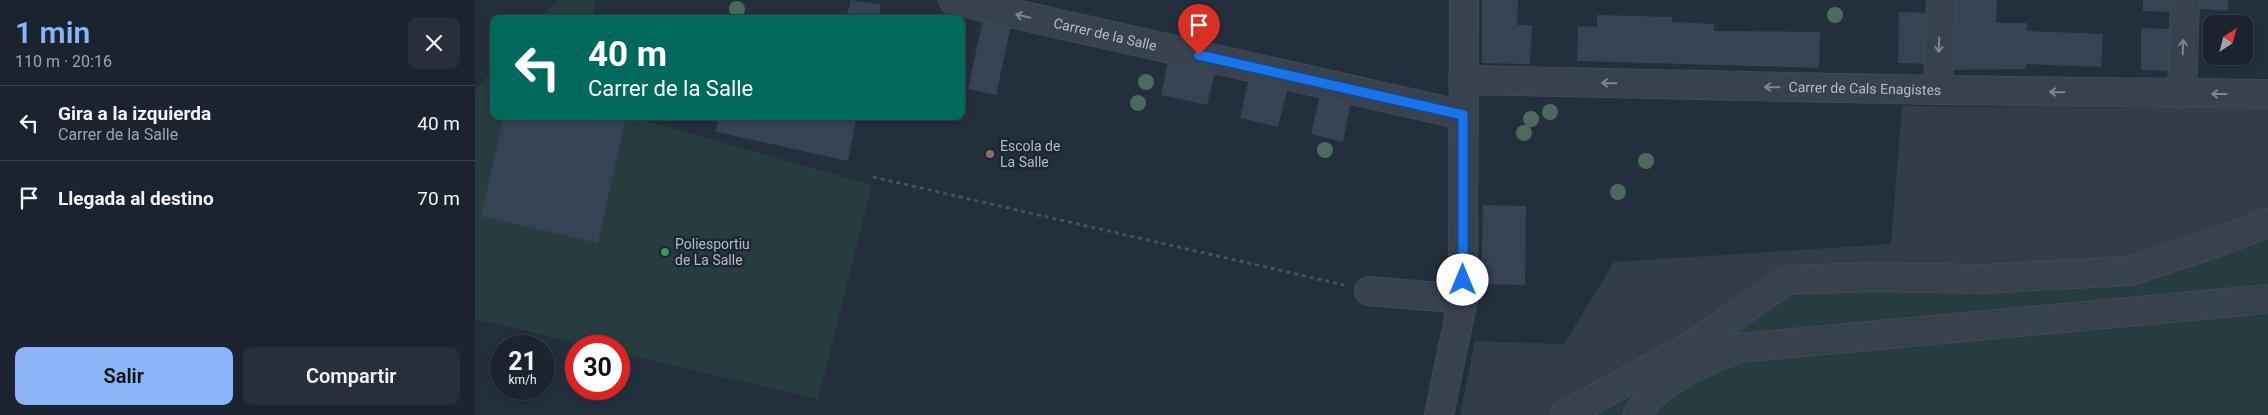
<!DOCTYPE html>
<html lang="es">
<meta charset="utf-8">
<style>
body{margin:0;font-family:Roboto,sans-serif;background:#282f3a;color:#f1f3f6;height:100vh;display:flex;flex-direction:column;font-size:19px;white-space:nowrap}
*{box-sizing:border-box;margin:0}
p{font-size:16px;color:#a0a4aa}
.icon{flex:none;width:28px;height:28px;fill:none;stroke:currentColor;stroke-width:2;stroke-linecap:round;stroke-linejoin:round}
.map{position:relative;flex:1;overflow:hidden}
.drawer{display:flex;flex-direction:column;background:#1b232e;width:475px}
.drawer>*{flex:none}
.hud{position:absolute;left:15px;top:15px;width:475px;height:105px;border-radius:10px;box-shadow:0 2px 8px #0003,0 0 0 1px #39404a;background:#00695c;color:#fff;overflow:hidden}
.needle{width:32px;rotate:36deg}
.buttons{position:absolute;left:1728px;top:15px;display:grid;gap:10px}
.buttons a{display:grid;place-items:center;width:50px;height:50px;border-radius:10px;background:#1b232e;box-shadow:0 2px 8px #0003,0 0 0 1px #39404a;font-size:25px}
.speed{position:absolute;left:15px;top:335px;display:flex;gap:10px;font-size:25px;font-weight:700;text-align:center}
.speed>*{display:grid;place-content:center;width:65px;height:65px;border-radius:50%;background:#1b232e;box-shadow:0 2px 8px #0003,0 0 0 1px #39404a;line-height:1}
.speed small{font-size:12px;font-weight:400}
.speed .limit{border:8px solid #d22;background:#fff;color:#111}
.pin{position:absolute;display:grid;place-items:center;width:42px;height:42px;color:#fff;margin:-51px -21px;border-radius:50% 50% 50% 0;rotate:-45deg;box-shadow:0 0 5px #0007}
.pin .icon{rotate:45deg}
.me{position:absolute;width:55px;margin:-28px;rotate:0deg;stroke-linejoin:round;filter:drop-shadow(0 0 4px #0008)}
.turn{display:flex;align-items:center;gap:18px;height:105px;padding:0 15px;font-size:22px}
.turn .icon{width:65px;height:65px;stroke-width:2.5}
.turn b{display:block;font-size:35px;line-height:42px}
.round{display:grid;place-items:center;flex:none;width:52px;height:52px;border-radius:10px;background:#282f3a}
.summary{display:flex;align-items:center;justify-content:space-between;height:85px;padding:0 15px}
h1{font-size:30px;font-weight:600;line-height:38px;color:#8ab4f8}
.action{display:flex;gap:10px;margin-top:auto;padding:10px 15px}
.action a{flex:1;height:58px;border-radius:10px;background:#8ab4f8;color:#111;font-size:20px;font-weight:600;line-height:58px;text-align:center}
.action a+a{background:#282f3a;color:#f1f3f6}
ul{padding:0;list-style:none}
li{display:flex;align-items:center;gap:15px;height:75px;padding:0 15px;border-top:1px solid #39404a}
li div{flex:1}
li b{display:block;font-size:19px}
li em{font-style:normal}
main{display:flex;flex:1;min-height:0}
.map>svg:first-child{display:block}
.airport{fill:#323c4b}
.green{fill:#263c3f}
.building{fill:#364354}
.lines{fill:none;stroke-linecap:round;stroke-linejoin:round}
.minor-casing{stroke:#414a57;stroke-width:30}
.path{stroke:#3f5557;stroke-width:3;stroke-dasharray:4 4;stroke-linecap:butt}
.minor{stroke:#38414e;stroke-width:28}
.tree{fill:#4b6a5d}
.oneway{stroke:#7c8592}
.route-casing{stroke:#114b97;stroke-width:12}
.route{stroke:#1a73e8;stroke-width:9}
.education-dot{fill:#8d6e63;stroke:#1d2633;stroke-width:2}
.leisure-dot{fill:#2e9e5b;stroke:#1d2633;stroke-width:2}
.labels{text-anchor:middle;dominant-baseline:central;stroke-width:5;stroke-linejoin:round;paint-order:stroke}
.street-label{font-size:14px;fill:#b4bcc9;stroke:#1d2633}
.poi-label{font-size:14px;fill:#b4bcc9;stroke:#1d2633;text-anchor:start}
</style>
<main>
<section class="drawer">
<div class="summary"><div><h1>1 min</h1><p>110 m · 20:16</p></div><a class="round"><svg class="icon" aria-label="close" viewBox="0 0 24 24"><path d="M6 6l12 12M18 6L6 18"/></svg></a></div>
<ul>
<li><svg class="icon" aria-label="left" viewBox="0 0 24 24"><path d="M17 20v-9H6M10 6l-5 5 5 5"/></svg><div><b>Gira a la izquierda</b><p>Carrer de la Salle</p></div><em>40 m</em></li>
<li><svg class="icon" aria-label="arrive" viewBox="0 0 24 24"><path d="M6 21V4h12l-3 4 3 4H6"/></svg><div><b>Llegada al destino</b></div><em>70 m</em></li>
</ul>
<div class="action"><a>Salir</a><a>Compartir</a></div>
</section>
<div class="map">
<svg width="1793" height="415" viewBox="0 0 1793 415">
<rect width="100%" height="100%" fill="#242f3e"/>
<polygon class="airport" points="1427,106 1793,109 1793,415 985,415 1000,341 1089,344 1139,262 1416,244"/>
<g class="green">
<polygon points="83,0 121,0 117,19 65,19"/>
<polygon points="19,69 19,116 173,116 172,121 397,185 343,399 144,353 144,346 115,346 0,319 0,90"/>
<polygon points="1793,222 1793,415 1088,415 1312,280 1656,271"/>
</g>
<g class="building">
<polygon points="376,0 406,5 403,19 371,19"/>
<polygon points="1007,0 1043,0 1042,25 1057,25 1055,64 1007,63"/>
<polygon points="1475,0 1522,0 1521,23 1552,23 1552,31 1628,34 1626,67 1551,64 1551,69 1474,70"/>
<polygon points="1668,0 1701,0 1700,12 1668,11"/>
<polygon points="1725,0 1753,0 1753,11 1724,9"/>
<polygon points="1424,12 1457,13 1455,64 1423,63"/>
<polygon points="509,15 537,21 521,95 493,89"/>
<polygon points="1122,15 1197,17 1197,22 1239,24 1239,31 1345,32 1344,68 1102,61 1103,26 1122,27"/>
<polygon points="1666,28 1701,29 1701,71 1666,70"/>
<polygon points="694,57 741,68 732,105 686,95"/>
<polygon points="775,73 814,83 803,127 765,118"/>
<polygon points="846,90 877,97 868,142 836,134"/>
<polygon points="29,116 151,116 123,243 6,216"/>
<polygon points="243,116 382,116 373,161 241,132"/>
<polygon points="1008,205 1051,206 1050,285 1006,284"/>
</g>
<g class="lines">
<defs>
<g id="minor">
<path id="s1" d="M 478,0 L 988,115"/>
<path id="s2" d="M 988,80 L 1463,90 L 1793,94"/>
<polyline points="1463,90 1466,0"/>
<polyline points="1707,94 1710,0"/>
<polyline points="894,291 988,299"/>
<polyline points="964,415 988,299 989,0"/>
<polyline points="1090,415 1215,347 1312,280 1397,277 1508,279 1656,271 1741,243 1793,223"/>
<polyline points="1163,415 1176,395 1214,369 1264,348 1793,299"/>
</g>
</defs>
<use href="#minor" class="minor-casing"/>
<polyline class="path" points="398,177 869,285"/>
<use href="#minor" class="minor"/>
</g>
<g class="tree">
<circle cx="262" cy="9" r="8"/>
<circle cx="1360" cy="15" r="8"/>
<circle cx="671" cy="82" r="8"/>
<circle cx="663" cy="103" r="8"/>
<circle cx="1075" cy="112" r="8"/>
<circle cx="1056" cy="119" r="8"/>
<circle cx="1049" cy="133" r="8"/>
<circle cx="850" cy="150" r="8"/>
<circle cx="1171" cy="161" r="8"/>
<circle cx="1143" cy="192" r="8"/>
</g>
<defs><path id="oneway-shaft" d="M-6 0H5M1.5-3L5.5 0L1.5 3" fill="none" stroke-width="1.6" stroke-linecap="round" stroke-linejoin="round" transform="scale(1.25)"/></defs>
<g class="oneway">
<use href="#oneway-shaft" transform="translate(548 16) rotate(-167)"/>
<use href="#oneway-shaft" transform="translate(1464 45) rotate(92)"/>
<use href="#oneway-shaft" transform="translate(1708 47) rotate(-88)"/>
<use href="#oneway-shaft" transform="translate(1134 83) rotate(-179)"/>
<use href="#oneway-shaft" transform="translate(1297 87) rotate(-179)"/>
<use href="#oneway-shaft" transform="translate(1582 92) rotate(-179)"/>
<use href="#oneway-shaft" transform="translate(1744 94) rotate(180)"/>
</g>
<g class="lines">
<defs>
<polyline id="route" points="724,55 988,115 988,280"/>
</defs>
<use href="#route" class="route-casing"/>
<use href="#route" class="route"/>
</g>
<circle class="education-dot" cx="515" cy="154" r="5"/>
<circle class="leisure-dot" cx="190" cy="252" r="5"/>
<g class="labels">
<g class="street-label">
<text stroke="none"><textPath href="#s1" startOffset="156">Carrer de la Salle</textPath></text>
<text stroke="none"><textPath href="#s2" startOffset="402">Carrer de Cals Enagistes</textPath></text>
</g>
<g class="poi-label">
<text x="525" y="146">Escola de<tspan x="525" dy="16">La Salle</tspan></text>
<text x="200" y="244">Poliesportiu<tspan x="200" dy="16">de La Salle</tspan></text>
</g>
</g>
</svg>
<div class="buttons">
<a><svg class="needle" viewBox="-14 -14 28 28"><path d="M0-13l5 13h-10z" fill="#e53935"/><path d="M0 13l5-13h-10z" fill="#a0a4aa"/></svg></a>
</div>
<div class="speed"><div>21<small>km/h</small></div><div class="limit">30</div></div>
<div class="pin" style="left:724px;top:55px;background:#d93025"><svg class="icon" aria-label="arrive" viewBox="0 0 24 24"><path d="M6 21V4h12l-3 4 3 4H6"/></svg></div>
<svg class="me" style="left:988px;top:280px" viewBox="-20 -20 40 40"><circle r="19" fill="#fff"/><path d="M0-13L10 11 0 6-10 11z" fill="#1a73e8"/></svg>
<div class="hud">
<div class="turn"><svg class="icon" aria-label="left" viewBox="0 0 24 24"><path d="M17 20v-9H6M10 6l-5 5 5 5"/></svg><div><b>40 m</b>Carrer de la Salle</div></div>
</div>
</div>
</main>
